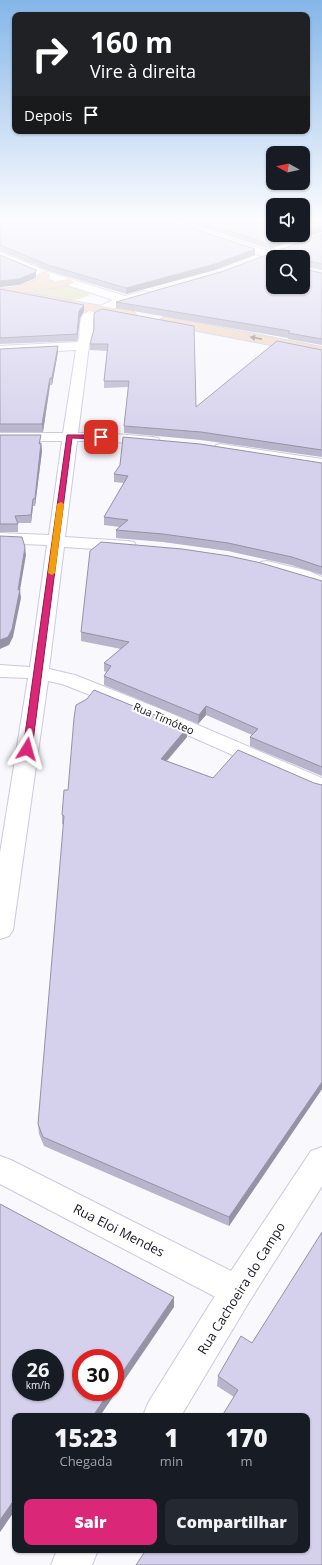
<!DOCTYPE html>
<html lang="pt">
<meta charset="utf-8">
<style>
body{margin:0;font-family:"Open Sans",sans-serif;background:#242831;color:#f1f3f6;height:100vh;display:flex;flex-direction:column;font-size:15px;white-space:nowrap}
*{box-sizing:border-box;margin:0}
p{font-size:13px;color:#9ea1a6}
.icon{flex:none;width:22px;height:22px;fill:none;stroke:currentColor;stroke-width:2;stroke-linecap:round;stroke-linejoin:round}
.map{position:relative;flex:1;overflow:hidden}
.panel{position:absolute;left:12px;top:1413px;width:298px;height:140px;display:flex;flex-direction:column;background:#171b24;border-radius:8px;box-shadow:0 1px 3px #0004}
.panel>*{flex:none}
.guide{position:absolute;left:12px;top:12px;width:298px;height:122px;border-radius:8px;box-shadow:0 1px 3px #0004;background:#202124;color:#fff;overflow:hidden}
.needle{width:26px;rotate:278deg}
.buttons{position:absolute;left:266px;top:146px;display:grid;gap:8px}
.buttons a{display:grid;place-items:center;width:44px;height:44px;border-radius:8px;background:#171b24;box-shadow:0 1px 3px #0004;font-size:20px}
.speed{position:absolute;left:12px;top:1349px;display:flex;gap:8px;font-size:20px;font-weight:700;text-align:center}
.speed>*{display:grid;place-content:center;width:52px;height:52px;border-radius:50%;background:#171b24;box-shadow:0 1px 3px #0004;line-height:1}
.speed small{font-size:10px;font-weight:400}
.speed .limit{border:6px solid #d22;background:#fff;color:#111}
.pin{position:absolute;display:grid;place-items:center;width:34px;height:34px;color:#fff;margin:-17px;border-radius:8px;box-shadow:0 2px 6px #0006}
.me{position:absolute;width:44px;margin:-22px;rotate:8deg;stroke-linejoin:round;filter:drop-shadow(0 0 3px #0008)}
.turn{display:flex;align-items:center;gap:14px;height:84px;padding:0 12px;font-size:18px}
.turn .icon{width:52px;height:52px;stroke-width:2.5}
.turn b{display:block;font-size:28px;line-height:34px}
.then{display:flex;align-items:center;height:38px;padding:0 12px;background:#0003;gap:8px;font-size:15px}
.eta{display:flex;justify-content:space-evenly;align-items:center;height:68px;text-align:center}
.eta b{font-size:24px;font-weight:800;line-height:28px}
.button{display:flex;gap:8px;margin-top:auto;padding:8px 12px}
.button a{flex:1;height:46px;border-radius:8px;background:#db2777;color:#fff;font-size:16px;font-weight:800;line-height:46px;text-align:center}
.button a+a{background:#242831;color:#f1f3f6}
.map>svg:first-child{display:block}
.green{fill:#dce1b8}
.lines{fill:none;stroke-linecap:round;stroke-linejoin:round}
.minor-casing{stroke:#ccc8e3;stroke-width:2}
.tertiary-casing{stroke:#ccc8e3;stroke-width:2}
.secondary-casing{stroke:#ccc8e3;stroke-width:2}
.minor{fill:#fff;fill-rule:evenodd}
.tertiary{fill:#fff;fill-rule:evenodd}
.secondary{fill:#f0d4bf;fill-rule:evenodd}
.wall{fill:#b7b4cb}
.shaded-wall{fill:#9592a5}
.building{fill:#d5d1ec;stroke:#9592a5;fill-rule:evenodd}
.oneway{fill:#8e7e77}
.route{fill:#db2777;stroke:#8e194d}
.slow{fill:#f59e0b}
.labels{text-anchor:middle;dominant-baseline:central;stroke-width:4;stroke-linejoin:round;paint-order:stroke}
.street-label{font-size:11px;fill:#17161f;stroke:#fff}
.near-street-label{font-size:13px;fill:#17161f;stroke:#fff}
</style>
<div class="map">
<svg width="322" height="1565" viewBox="0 0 322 1565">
<rect width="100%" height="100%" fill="#f8f8fd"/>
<path class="green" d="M 64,283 L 88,289 L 89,295 C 71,305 52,299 33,295 L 33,292 L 38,288 Z"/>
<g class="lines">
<defs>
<g id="minor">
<polygon points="165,221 179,221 273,253 274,255 273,257 265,257 167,223"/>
<path d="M 0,252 L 48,272 L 125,296 L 144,291 L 148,292 L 150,294 L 148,296 L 112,309 L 93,318 L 93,335 L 89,346 L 78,433 L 101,433 L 153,437 L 158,438 L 160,441 L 158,444 L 153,445 L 101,441 L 77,441 L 65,537 L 128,541 L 134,542 L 136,546 L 134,550 L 128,551 L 64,547 L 49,669 L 75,675 L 163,710 L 322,778 L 322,793 L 314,791 L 149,718 L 62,684 L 48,681 L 13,930 L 9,936 L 0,939 L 0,853 L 28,678 L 0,677 L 0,665 L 30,667 L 47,545 L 0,543 L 0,533 L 49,535 L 62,441 L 0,441 L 0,433 L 63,433 L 76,350 L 0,354 L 0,346 L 78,342 C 81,334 78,322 83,314 L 113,300 L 40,276 L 0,259 Z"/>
<polygon points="221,444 322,459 322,469 216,451 214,448 216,445"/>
<polygon points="267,561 309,571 322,577 322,588 297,579 261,570 258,566 261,562"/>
<polygon points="0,1156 11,1160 249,1280 253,1291 249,1302 237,1307 225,1302 0,1184"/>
</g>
<g id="tertiary">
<polygon points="322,1147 322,1186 249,1302 181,1416 143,1416 148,1403 225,1280 311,1151"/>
<polygon points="57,1550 98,1550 92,1565 51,1565"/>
</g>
<g id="secondary">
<path d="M 44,271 L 50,274 L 49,282 L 69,279 L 75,282 L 69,285 L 30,292 L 22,292 L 130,311 L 134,312 L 136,315 L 134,318 L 130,319 L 0,294 L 0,288 C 11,290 28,284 38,279 L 38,274 Z"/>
<polygon points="166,317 322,347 322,355 162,324 160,321 162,318"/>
</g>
</defs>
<use href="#minor" class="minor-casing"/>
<use href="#tertiary" class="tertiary-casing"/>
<use href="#secondary" class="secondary-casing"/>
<use href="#minor" class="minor"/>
<use href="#tertiary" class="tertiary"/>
<use href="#secondary" class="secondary"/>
</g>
<g class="wall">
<polygon points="0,221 255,249 255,255 215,270 126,294 49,271 1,251 0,251"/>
<polygon points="183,221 322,221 322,232 269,249"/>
<polygon points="322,234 322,270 303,266 273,257 303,269 322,273 322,345 288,339 288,338 116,308 116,302 224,271"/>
<polygon points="0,289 84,311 80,318 77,341 0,344"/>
<polygon points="94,329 196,407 322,350 322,457 201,440 124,433 124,426 128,387 104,388 104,381 107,351 90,350 90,344"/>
<polygon points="58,346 58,352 52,385 50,385 43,432 0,432 0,349"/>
<polygon points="0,435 41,443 42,451 35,506 33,506 31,523 18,523 18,532 0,532"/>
<polygon points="322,463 322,575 291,565 228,551 163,542 116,538 116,530 120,527 104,525 104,517 124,483 114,482 114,474"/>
<polygon points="322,581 322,776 250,746 250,737 252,735 206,715 198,724 104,685 104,676 106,672 104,671 104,663 121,649 81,641 81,632"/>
<polygon points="187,728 187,737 167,761 213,778 314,783 322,785 322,1089 229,1226 44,1146 39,1134 38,1124 64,825 62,824 62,815 68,790"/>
<polygon points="0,1204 174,1297 174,1307 15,1416 15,1514 13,1513 0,1532"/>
<polygon points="252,1343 307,1550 234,1397 217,1386 218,1376"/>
</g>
<g class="shaded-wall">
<polygon points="322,226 322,232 269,249 269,244 295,235 303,235 303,232"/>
<polygon points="255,249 255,255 215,270 126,294 126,288"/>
<polygon points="36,272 36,278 19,285 0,287 0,281"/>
<polygon points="84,305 84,311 80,318 77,341 77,334 79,311"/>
<polygon points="58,346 58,352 52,385 52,378"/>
<polygon points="50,378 50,385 43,432 42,424"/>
<polygon points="41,443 42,451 35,506 35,498"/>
<polygon points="33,499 33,506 31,523 31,515"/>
<polygon points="25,547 26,555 20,590 21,598 13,637 9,645 0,649 0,640 18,590"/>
<polygon points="206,706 206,715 198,724 199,715"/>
<polygon points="187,728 187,737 161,767 161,759"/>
<polygon points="322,1082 322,1089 229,1226 229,1217"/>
<polygon points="174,1297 174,1307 100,1416 93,1416 109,1392 115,1392 115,1383"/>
<polygon points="12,1503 13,1513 0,1532 0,1520"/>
</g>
<g class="building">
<polygon points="0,221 171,221 255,249 215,264 126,288 48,265 0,245"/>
<polygon points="199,221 273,221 273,235 295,235 269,244"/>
<polygon points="303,221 322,221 322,226 303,232"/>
<polygon points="322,234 322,264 304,260 303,260 303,257 273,257 273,287 303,287 303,268 303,269 322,273 322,339 288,333 290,331 116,302 224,271"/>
<polygon points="0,255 36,270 36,272 19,279 0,281"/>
<polygon points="0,289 84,305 79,311 77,334 0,338"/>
<polygon points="102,309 194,326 196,407 277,341 322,350 322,450 201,432 124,426 129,381 104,381 108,344 90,344 94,329 94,313"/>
<polygon points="58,346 52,378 50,378 42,424 0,424 0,349"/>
<polygon points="0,435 41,435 39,444 41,443 35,498 33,499 31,515 15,516 18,524 0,524"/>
<polygon points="123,437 200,444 322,463 322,567 292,557 228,543 163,534 116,530 128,520 104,517 128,476 114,474 120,465"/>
<polygon points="0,536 22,537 25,547 18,590 20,589 12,629 8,637 0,640"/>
<polygon points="101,542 182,549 229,556 261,563 322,581 322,767 250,737 258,729 206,706 199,715 104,676 111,666 104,663 129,642 81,632 90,551"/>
<polygon points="94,690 187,728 161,759 213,778 238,750 314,783 322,785 322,1082 229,1217 43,1137 38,1124 64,816 62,815 64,790 68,790 74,718 76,705 87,699"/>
<path d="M 0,1204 L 174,1297 L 115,1383 L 115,1358 L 81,1358 L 81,1392 L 109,1392 L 93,1416 L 15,1416 L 15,1506 L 12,1503 L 0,1520 ZM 21,1358 L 55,1358 L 55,1392 L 21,1392 Z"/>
<polygon points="322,1232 322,1565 136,1565 146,1550 307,1550 307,1416 222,1416 238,1390 218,1376 241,1336 252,1343"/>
</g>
<defs><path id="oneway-solid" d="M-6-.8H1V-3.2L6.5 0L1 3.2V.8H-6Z"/></defs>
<use class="oneway" href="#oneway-solid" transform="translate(256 338) rotate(-169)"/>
<linearGradient id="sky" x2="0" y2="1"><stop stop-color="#85b6e8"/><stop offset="0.5" stop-color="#fcfcfe"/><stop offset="1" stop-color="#fcfcfe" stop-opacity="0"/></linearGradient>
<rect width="322" height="440" fill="url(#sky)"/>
<polygon class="route" points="67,435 101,435 104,437 101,439 72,438 32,749 27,751 23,749"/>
<polygon class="slow" points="61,502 64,504 55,573 52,575 48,573 57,504"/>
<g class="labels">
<g class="street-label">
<text transform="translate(164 718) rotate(23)">Rua Timóteo</text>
</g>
<g class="near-street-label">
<text transform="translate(119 1230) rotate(27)">Rua Eloi Mendes</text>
<text transform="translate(241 1288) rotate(-58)">Rua Cachoeira do Campo</text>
</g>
</g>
</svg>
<div class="buttons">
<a><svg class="needle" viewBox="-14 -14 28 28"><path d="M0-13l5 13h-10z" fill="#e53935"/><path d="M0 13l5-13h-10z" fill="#9ea1a6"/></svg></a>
<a><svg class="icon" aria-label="sound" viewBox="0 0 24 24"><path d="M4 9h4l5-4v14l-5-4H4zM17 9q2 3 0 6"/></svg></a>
<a><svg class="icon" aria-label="search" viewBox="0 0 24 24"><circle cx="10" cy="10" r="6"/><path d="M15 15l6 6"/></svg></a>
</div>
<div class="speed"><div>26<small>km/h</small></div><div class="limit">30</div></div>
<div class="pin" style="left:101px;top:437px;background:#d93025"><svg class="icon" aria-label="arrive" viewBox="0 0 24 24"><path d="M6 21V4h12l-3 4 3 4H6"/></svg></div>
<svg class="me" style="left:27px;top:749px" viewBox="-20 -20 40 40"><path d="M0-17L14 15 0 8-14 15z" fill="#db2777" stroke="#fff" stroke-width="4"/></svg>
<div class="guide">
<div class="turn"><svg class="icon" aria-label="right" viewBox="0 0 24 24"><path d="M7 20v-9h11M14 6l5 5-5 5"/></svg><div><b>160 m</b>Vire à direita</div></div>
<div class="then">Depois<svg class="icon" aria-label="arrive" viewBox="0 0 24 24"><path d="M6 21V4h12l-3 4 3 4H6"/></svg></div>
</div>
<section class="panel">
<div class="eta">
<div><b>15:23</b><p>Chegada</p></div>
<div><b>1</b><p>min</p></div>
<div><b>170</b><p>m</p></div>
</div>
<div class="button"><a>Sair</a><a>Compartilhar</a></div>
</section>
</div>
